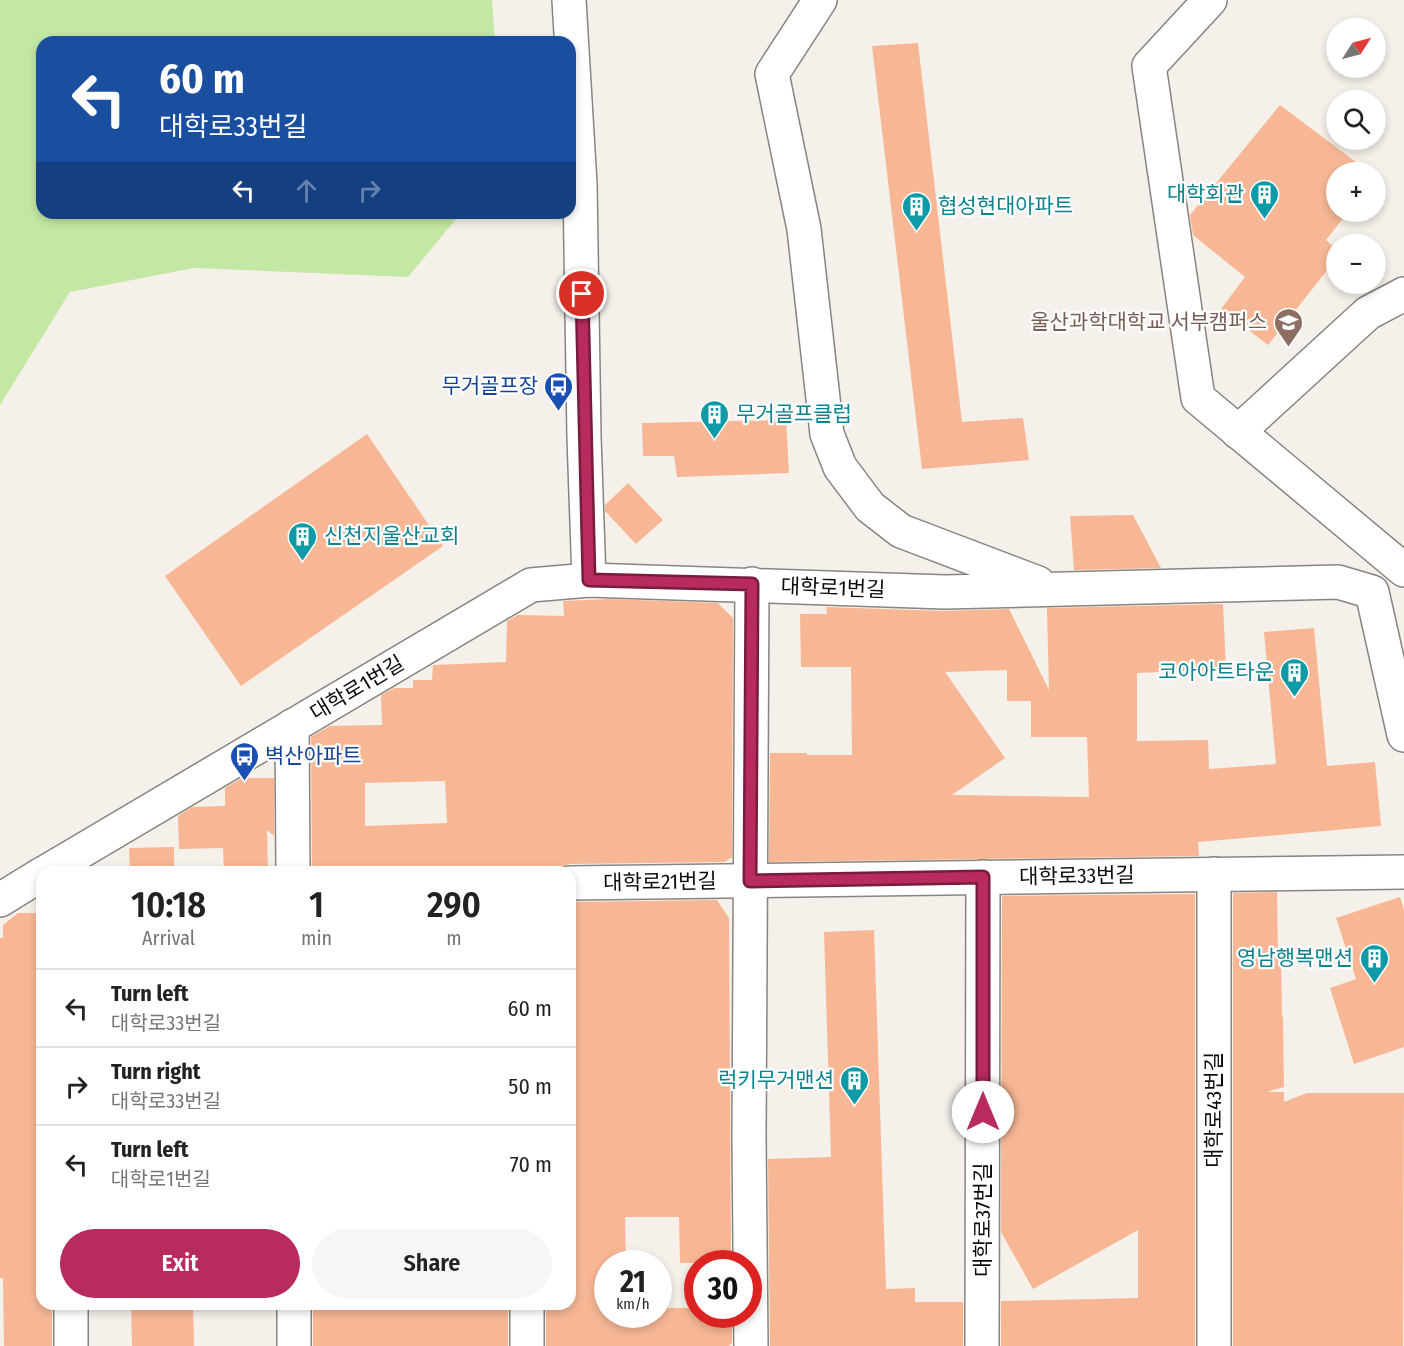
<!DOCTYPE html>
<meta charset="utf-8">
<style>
body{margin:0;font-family:"Fira Sans Condensed","Noto Sans KR",sans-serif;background:#f6f6f6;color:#222;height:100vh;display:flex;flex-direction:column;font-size:22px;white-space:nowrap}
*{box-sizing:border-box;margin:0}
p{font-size:20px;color:#767676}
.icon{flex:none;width:33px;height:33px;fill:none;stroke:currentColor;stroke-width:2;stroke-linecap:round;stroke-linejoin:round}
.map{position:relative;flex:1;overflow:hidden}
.panel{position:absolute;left:36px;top:866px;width:540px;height:444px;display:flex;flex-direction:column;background:#fff;border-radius:18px;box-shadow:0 3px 9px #0003}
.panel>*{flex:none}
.top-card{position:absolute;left:36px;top:36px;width:540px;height:183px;border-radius:18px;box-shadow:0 3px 9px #0003;background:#1a4fa0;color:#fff;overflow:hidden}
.needle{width:39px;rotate:54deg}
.controls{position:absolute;left:1326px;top:18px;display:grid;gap:12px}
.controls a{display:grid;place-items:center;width:60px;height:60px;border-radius:50%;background:#fff;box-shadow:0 3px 9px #0003;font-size:30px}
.speed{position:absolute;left:594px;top:1250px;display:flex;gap:12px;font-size:30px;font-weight:700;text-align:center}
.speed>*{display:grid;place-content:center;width:78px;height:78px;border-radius:50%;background:#fff;box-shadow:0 3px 9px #0003;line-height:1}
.speed small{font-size:15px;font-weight:400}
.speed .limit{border:9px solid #d22;background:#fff;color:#111}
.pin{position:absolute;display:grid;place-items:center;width:51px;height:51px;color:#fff;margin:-26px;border:3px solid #fff;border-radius:50%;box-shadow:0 2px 6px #0007}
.me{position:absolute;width:66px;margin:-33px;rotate:0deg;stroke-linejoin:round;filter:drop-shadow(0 0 4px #0008)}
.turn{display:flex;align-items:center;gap:21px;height:126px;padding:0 24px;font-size:27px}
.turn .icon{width:78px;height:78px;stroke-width:2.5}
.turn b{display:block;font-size:42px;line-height:51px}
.lanes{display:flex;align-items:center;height:57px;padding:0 24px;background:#0003;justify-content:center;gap:30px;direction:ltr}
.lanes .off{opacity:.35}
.eta{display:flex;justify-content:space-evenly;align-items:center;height:102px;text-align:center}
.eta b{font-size:36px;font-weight:600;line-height:42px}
.cta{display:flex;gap:12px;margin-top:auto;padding:12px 24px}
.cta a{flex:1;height:69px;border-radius:36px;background:#b82b5f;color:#fff;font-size:24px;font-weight:600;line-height:69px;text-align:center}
.cta a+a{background:#f6f6f6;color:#222}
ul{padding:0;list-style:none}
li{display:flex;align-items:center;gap:18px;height:78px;padding:0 24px;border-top:2px solid #e0e0e0}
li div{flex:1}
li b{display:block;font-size:22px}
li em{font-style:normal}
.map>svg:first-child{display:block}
.green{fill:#c3e8a3}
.building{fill:#f7b795;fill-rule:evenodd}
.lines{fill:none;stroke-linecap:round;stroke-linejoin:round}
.street-casing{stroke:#89847f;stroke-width:36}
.street{stroke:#fff;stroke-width:33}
.route-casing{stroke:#781c3e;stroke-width:15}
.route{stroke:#b82b5f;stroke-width:10}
.labels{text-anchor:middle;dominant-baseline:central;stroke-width:4.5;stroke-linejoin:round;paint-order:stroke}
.culture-label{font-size:21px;fill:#0d838f;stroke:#fff;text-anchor:end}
.education-label{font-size:21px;fill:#785e54;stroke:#fff;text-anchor:end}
.transit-label{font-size:21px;fill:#164399;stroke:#fff;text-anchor:end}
.street-label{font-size:21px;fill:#0e0c0a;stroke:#fff}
</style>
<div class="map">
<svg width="1404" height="1346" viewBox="0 0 1404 1346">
<rect width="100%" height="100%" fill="#f5f0e9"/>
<polygon class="green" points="0,0 492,0 495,42 42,42 42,213 461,213 408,277 194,268 70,292 0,405"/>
<g class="building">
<polygon points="918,43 962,422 1023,418 1029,460 922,469 872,46"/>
<polygon points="1280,105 1369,172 1336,172 1336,212 1348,212 1326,240 1336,249 1336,259 1268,345 1221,309 1245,277 1193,235 1190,215"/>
<polygon points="786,420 789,473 677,477 674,456 643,456 642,423"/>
<polygon points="367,434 443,546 241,686 165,576"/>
<polygon points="628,483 663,520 636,544 605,511 605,505"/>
<polygon points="1133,515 1161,568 1074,570 1070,516"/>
<path d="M 609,599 L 718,603 L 733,618 L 732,857 L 725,862 L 570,864 L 561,867 L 556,871 L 543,872 L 312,872 L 311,737 L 330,726 L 382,725 L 381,695 L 394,688 L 413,688 L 413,680 L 432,680 L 433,665 L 506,662 L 507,621 L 518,615 L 564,616 L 563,601 ZM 445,781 L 447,823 L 365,826 L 365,783 Z"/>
<path d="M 1223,604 L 1226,669 L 1137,673 L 1137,741 L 1208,740 L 1209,769 L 1276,764 L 1264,632 L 1314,628 L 1327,766 L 1375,762 L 1381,826 L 1198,842 L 1199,856 L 769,862 L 770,753 L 807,753 L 807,755 L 852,755 L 851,667 L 801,667 L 800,614 L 827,614 L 826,607 L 944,611 L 1009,609 L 1049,690 L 1047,608 ZM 1007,670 L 1007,701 L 1031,701 L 1031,737 L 1087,737 L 1089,797 L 952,795 L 1005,758 L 945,672 Z"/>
<polygon points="242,778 274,778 274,836 267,830 268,872 224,872 223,848 179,849 178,816 192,807 225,806 225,788"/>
<polygon points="174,847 174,872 130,872 129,848"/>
<polygon points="1277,892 1278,958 1281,958 1282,1017 1283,1017 1284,1087 1267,1092 1284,1092 1284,1102 1307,1093 1404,1093 1403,1346 1233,1346 1233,893"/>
<polygon points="1195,894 1195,1346 1001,1346 1001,1301 1138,1298 1138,1230 1033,1289 1001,1232 1002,896"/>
<polygon points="1400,897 1404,910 1404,1047 1354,1064 1330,988 1356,979 1336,918"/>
<polygon points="717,900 729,918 731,1263 680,1263 679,1217 625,1217 626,1263 608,1263 608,1314 658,1314 658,1308 698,1308 698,1314 732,1314 732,1343 729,1346 546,1346 546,1307 570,1307 570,902"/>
<polygon points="18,913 42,913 42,1304 52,1304 52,1346 4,1346 3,1278 0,1278 0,938 3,938 3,925"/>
<polygon points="874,930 886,1289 915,1288 915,1302 963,1302 963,1346 770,1346 768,1159 831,1157 824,932"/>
<polygon points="131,1304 193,1304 194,1346 132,1346"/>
<polygon points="313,1304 398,1304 398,1308 508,1306 508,1346 313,1346"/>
</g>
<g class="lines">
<defs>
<g id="street">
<polyline points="569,0 580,184 584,437 589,580"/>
<polyline points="820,0 772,74 804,229 827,434 840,467 870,507 901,531 1038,583"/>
<polyline points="1210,0 1149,66 1198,398 1404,570"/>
<polyline points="1238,432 1368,313 1404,294"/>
<polyline points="292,726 293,872"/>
<polyline points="46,872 531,585 589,580 945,592 1338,582 1372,592 1404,735"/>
<polyline points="570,883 1404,872"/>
<polyline points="0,900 42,874"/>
<polyline points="294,1304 294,1346"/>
<polyline points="527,1304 527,1346"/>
<polyline points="71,1346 71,1304"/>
<polyline points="751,1346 749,1138 752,584"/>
<polyline points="982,1346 983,877"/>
<polyline points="1214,1346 1214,874"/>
</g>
</defs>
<use href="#street" class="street-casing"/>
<use href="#street" class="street"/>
</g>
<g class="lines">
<defs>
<polyline id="route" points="582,294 589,580 752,584 750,881 983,877 983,1112"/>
</defs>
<use href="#route" class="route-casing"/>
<use href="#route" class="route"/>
</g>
<defs>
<symbol id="building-pin" viewBox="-11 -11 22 30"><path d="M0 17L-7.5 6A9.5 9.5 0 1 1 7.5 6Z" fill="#0f9aa8" stroke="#fff"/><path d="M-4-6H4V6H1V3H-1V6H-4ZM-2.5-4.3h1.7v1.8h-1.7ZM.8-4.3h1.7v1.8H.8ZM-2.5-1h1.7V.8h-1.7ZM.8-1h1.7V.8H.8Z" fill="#fff"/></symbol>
<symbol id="university-pin" viewBox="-11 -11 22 30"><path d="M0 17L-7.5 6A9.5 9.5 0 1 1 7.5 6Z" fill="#8d6e63" stroke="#fff"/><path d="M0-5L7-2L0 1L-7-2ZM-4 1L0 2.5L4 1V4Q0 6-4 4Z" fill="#fff"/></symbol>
<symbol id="bus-pin" viewBox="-11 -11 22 30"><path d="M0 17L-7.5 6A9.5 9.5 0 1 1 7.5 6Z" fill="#1a4fb4" stroke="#fff"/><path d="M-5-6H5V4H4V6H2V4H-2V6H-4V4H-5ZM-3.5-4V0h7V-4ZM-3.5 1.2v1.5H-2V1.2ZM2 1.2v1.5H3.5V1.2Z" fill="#fff"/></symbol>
</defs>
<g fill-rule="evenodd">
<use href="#building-pin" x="1248" y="178" width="33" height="45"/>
<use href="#building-pin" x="900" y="190" width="33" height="45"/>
<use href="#university-pin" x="1272" y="306" width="33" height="45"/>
<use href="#bus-pin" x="542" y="370" width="33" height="45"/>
<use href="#building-pin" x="698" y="398" width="33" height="45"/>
<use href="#building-pin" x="286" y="520" width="33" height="45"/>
<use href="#building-pin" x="1278" y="656" width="33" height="45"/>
<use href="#bus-pin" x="228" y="740" width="33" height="45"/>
<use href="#building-pin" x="1358" y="942" width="33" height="45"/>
<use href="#building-pin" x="838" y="1064" width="33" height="45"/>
</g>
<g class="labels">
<g class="culture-label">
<text x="1244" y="194">대학회관</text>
<text x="938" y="206" text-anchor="start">협성현대아파트</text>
<text x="736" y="414" text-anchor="start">무거골프클럽</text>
<text x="324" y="536" text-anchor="start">신천지울산교회</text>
<text x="1274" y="672">코아아트타운</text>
<text x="1353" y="958">영남행복맨션</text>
<text x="834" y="1080">럭키무거맨션</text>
</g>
<g class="education-label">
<text x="1267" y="322">울산과학대학교 서부캠퍼스</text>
</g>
<g class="transit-label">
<text x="538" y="386">무거골프장</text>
<text x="265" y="756" text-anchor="start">벽산아파트</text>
</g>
<g class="street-label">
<text transform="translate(833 588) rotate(2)">대학로1번길</text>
<text transform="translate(357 688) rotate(-31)">대학로1번길</text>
<text transform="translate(1077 876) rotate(-1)">대학로33번길</text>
<text transform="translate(660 882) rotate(-1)">대학로21번길</text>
<text transform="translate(1214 1110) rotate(-90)">대학로43번길</text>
<text transform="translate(983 1220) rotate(-90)">대학로37번길</text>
</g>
</g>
</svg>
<div class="controls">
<a><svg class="needle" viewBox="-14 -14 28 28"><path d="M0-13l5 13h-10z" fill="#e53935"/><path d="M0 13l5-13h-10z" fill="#767676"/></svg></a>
<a><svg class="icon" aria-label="search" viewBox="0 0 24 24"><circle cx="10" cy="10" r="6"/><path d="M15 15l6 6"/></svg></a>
<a>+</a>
<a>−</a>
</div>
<div class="speed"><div>21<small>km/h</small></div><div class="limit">30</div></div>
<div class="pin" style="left:582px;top:294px;background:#d93025"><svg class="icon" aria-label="arrive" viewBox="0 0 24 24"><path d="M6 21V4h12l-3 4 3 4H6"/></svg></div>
<svg class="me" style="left:983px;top:1112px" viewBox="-20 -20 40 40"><circle r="19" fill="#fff"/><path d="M0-13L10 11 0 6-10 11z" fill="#b82b5f"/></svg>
<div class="top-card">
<div class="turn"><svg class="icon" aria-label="left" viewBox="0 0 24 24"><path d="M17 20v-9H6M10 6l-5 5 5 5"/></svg><div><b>60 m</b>대학로33번길</div></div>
<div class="lanes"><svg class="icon" aria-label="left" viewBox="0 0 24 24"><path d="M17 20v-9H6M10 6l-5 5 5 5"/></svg><svg class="icon off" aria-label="ahead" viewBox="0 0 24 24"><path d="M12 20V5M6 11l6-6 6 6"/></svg><svg class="icon off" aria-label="right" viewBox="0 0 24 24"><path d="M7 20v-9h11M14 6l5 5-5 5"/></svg></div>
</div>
<section class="panel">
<div class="eta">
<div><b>10:18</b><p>Arrival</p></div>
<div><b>1</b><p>min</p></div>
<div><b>290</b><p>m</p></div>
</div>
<ul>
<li><svg class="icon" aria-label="left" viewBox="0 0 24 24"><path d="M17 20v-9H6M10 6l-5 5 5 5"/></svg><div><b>Turn left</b><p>대학로33번길</p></div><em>60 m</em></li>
<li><svg class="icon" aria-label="right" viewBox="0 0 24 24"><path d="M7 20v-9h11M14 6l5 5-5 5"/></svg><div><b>Turn right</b><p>대학로33번길</p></div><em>50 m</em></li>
<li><svg class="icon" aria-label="left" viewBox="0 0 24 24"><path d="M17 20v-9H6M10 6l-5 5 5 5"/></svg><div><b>Turn left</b><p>대학로1번길</p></div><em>70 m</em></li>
</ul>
<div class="cta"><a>Exit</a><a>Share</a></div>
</section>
</div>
